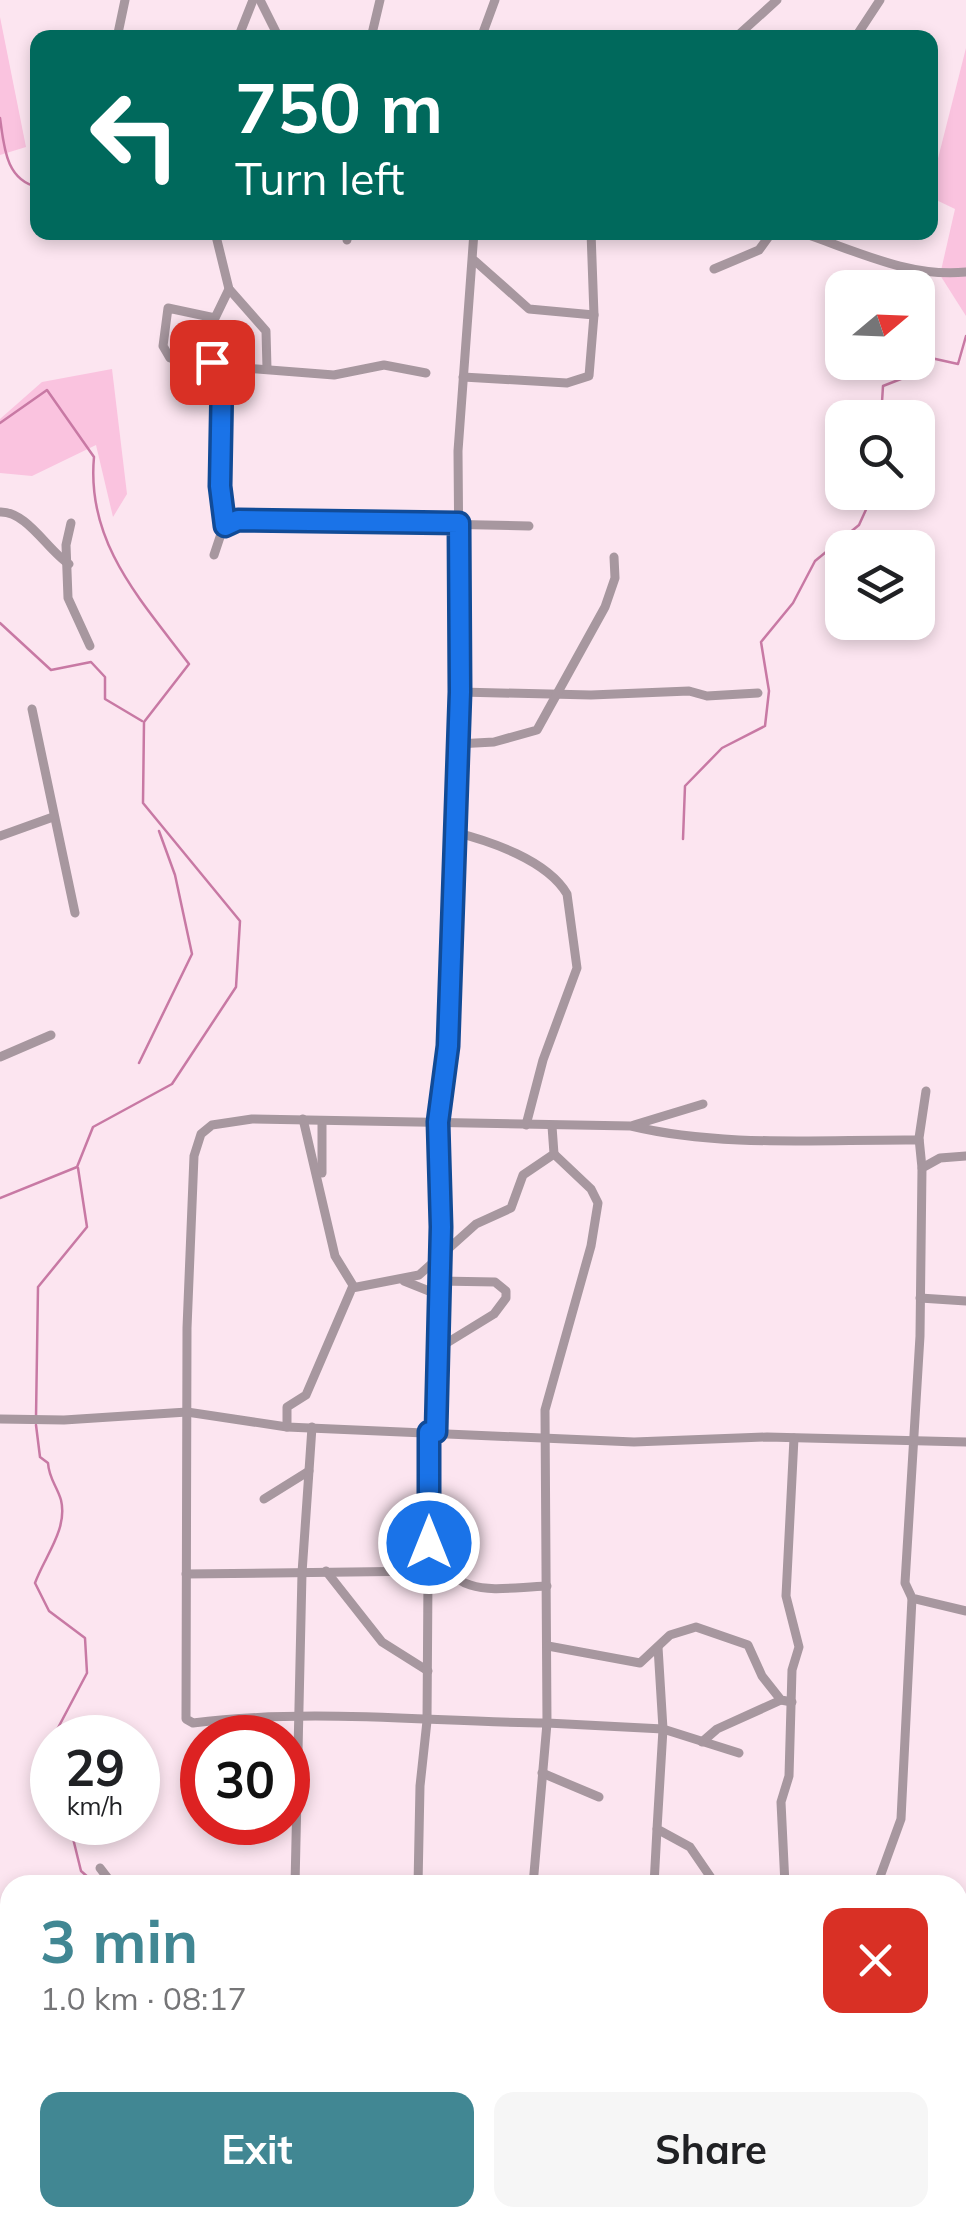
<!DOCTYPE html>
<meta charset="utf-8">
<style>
body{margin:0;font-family:Mulish,sans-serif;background:#f6f6f6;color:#202124;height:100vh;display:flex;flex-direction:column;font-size:38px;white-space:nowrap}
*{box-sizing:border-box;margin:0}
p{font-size:32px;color:#757577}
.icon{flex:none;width:55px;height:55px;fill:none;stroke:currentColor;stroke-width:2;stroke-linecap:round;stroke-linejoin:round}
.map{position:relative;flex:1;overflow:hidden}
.sheet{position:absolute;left:0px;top:1875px;width:968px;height:352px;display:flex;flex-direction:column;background:#fff;border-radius:30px 30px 0 0;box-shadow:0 5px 15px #0003}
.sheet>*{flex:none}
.top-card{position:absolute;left:30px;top:30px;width:908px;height:210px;border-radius:20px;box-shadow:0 5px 15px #0003;background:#00695c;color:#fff;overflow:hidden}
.needle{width:65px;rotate:71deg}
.controls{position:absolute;left:825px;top:270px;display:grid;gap:20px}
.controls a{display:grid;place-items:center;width:110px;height:110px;border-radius:20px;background:#fff;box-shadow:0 5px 15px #0003;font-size:50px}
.speed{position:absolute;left:30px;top:1715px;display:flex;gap:20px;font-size:50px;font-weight:700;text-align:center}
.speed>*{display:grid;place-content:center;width:130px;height:130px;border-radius:50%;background:#fff;box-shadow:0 5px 15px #0003;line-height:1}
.speed small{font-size:25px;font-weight:400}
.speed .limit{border:15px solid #d22;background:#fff;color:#111}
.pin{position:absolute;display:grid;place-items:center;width:85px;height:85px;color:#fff;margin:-42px;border-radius:20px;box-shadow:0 5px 15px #0006}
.me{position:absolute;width:110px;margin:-55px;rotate:0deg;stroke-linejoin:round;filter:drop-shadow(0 0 8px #0008)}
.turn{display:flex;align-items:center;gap:35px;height:210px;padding:0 40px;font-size:45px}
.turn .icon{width:130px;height:130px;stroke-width:2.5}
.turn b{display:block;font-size:70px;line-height:85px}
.round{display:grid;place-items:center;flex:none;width:105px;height:105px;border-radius:20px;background:#f6f6f6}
.headline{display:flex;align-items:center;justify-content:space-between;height:170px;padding:0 40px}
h1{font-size:60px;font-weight:700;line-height:75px;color:#418793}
.action{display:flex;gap:20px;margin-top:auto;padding:20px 40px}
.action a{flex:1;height:115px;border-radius:20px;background:#418793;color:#fff;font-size:40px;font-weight:700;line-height:115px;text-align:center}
.action a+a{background:#f6f6f6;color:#202124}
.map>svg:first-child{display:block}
.green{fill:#fac3df}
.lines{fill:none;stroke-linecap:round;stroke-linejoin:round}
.stream{stroke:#c879a4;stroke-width:2.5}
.minor{stroke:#a7979f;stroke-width:9}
.route-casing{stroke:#114b97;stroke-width:25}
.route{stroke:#1a73e8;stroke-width:18}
</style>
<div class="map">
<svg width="966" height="2226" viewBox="0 0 966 2226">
<rect width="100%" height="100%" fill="#fce5f0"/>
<g class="green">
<polygon points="0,17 26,147 0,155"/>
<polygon points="966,48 966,316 940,275 955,209 930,197 930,190"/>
<polygon points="112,369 127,494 113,517 96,445 32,476 0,473 0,419 42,382"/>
</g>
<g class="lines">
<g class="stream">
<path d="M 0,118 C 4,145 5,180 38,187"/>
<polyline points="918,360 922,356 958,364 966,336"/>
<polyline points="881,418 883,386 906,377 917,362"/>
<path d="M 0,423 L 47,390 L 94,457 C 86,543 141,600 189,664 L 144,722 L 143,803 L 240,921 L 236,987 L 172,1084 L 93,1127 L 77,1167 L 0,1198"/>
<polyline points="0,623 51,670 91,662 105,677 105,699 142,721"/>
<polyline points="683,839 685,786 722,748 765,726 769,691 761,642 793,603 815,561 859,525 874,492"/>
<polyline points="139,1063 192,954 175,875 159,831"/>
<polyline points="36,1417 38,1287 87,1227 78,1168"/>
<path d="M 36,1425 L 40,1457 L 48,1463 C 49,1479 57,1486 61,1500 C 68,1529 45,1556 35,1583 L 49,1611 L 85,1638 L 87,1673 L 50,1743 L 52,1766"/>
<polyline points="69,1822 81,1871 97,1885"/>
<polyline points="0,2045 10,2044"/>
<polyline points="0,2225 0,2226"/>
</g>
<g class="minor">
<polyline points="260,0 279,38"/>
<polyline points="117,38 125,0"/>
<polyline points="238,38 253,0"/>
<polyline points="371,38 380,0"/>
<polyline points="481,38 495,0"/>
<polyline points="735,38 777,0"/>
<polyline points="855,38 880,0"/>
<polyline points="158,232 215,235"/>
<polyline points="215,232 229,289 266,331 267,369"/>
<path d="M 800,232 C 854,250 909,278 966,272"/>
<polyline points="347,240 348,232"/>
<polyline points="475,261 529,309 594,315"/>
<polyline points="714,269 759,250 772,232"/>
<polyline points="218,366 334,375 384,365 426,373"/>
<polyline points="463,377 567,383 589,376 594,315 591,232"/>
<path d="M 0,512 C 27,511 48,551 69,564"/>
<polyline points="71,523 66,545 68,598 90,646"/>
<path d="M 225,525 C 220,495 228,373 212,362 L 170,358 L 163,346 L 168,308 L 215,318 L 229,289"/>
<polyline points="214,555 223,528 239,520 529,526"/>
<polyline points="460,692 591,695 689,691 707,696 758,693"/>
<polyline points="32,709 75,913"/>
<polyline points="457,744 494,742 537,730 605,607 615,578 614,557"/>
<path d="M 454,832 C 490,841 547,860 567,894 L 577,968 L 543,1060 L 526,1125"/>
<polyline points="0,836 53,817"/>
<polyline points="0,1057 51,1035"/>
<polyline points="303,1119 335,1256 354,1287"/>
<polyline points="322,1121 322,1173"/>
<polyline points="634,1125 703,1104"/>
<polyline points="554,1154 591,1189 598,1203 591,1246 545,1410 547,1723 663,1729 739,1753"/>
<polyline points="966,1156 940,1158 922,1168 920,1336 905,1583 912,1598 966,1611"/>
<polyline points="922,1168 919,1138 926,1091"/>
<polyline points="404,1281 439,1295"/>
<polyline points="920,1298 966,1301"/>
<polyline points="437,1349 494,1314 506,1298 506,1291 495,1282 439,1281"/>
<polyline points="0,1419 64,1420 187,1412 287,1427 634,1442 767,1437 966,1442"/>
<polyline points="287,1427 287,1407 306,1395 352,1288 419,1275 476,1224 511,1208 523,1175 554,1154 552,1126"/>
<polyline points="436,1432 441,1227 438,1122 448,1046 460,692 458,451 474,232"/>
<polyline points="264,1499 309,1471"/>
<path d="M 430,1545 C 458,1601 493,1588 547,1586"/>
<polyline points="326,1571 382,1642 428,1671"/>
<polyline points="186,1574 429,1571"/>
<polyline points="548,1646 640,1663 670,1635 696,1627 748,1645 762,1676 781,1700 792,1702"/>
<polyline points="658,1647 663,1729 657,1829 690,1847 716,1885"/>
<polyline points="702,1742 717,1729 781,1700"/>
<polyline points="542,1773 599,1797"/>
<polyline points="100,1868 113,1885"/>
<polyline points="295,1885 302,1573 312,1427"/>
<polyline points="418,1885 420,1786 427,1721 429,1432"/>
<polyline points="530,1885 591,1885"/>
<path d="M 533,1885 L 547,1723 C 429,1722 311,1708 193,1723 L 186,1719 L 187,1328 L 194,1156 L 201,1134 L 212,1125 L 252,1119 L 631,1126 C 723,1148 825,1139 919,1140"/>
<polyline points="643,1885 669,1885"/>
<polyline points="654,1885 657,1829"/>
<polyline points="785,1885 781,1802 789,1776 792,1670 799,1647 786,1596 794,1438"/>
<polyline points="877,1885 901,1819 912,1598"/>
<polyline points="958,2055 966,2056"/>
<polyline points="958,2079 966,2089"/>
<polyline points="0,2106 10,2109"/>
<polyline points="0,2169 10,2167"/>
<polyline points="165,2218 166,2226"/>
<polyline points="552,2218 555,2226"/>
<polyline points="601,2218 601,2226"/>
<polyline points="732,2218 763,2226"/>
<polyline points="859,2218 878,2226"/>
<polyline points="120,2225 122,2226"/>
<polyline points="72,2226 72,2218"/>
<polyline points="173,2226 177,2218"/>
<polyline points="279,2226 279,2218"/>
<polyline points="404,2226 404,2218"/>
<polyline points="521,2226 522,2218"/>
<polyline points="772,2226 789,2218"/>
</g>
</g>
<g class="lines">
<defs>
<polyline id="route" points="212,362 222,377 220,486 225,526 238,520 459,523 460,692 448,1046 438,1122 441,1227 436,1432 429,1432 429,1543"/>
</defs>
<use href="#route" class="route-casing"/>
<use href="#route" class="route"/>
</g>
</svg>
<div class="controls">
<a><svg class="needle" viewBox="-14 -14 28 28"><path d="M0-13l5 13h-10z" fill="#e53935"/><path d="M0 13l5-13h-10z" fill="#757577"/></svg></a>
<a><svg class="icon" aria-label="search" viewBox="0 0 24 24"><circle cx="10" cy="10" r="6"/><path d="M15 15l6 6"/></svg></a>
<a><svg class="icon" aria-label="layers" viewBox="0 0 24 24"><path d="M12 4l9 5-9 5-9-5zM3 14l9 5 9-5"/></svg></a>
</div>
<div class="speed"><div>29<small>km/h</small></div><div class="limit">30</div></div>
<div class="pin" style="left:212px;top:362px;background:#d93025"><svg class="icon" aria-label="arrive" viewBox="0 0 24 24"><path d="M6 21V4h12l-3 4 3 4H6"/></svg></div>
<svg class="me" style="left:429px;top:1543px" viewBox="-20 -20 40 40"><circle r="17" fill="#1a73e8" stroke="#fff" stroke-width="3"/><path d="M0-11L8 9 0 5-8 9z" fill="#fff"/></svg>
<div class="top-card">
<div class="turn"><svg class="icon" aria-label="left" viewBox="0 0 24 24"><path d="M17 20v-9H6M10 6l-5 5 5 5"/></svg><div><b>750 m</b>Turn left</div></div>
</div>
<section class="sheet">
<div class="headline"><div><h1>3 min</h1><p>1.0 km · 08:17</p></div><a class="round" style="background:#d93025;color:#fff"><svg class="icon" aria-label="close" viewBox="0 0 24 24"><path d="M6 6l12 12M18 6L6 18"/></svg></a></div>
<div class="action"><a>Exit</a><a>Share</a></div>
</section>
</div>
